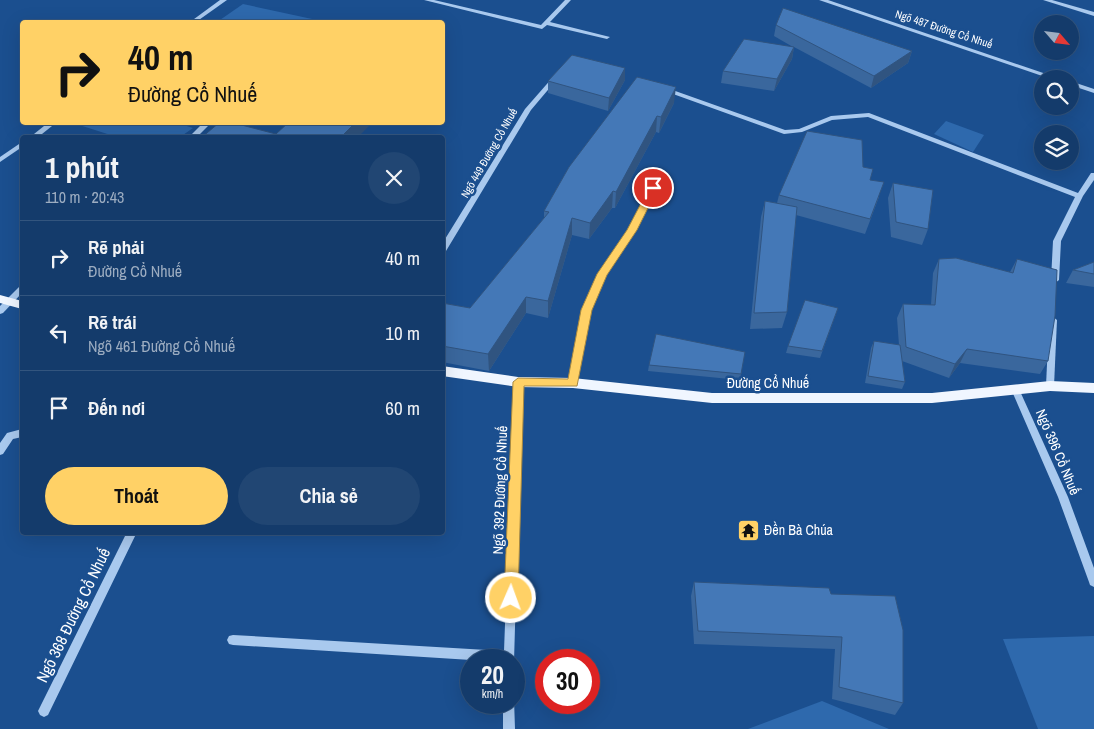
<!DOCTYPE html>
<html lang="vi">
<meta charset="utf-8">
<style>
body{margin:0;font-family:"Archivo Narrow",sans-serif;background:#214673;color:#f1f3f6;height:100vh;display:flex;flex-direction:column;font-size:19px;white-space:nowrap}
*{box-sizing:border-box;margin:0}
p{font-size:16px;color:#9dadc1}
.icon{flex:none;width:28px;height:28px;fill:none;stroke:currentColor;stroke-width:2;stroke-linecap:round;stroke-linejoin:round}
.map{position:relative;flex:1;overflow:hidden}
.side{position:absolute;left:20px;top:135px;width:425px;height:400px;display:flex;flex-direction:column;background:#143b6b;border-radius:5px;box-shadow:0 5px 20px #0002,0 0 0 1px #33557e}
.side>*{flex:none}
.banner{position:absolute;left:20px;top:20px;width:425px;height:105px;border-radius:5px;box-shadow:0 5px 20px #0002,0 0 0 1px #33557e;background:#ffd166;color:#111;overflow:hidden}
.needle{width:32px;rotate:118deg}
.controls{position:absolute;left:1034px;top:15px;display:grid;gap:10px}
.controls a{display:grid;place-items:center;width:45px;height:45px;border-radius:50%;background:#143b6b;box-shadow:0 5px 20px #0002,0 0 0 1px #33557e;font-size:25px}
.speed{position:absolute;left:460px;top:649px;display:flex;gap:10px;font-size:25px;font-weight:700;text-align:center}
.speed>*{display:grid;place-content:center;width:65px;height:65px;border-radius:50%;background:#143b6b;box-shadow:0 5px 20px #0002,0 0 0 1px #33557e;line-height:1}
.speed small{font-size:12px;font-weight:400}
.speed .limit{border:8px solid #d22;background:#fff;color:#111}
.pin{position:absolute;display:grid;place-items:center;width:42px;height:42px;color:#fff;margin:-21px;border:2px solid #fff;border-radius:50%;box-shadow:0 1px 5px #0007}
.me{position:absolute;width:55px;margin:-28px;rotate:2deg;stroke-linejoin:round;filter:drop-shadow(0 0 4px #0008)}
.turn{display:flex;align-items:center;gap:18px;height:105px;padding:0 25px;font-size:22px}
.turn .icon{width:65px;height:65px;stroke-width:2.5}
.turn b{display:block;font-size:35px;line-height:42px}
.round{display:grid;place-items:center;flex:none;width:52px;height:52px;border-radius:26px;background:#214673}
.summary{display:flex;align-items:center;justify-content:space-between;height:85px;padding:0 25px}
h1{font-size:30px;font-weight:800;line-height:38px}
.action{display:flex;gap:10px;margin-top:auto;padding:10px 25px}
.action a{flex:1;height:58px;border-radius:30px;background:#ffd166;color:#111;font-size:20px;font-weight:800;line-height:58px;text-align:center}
.action a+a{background:#214673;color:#f1f3f6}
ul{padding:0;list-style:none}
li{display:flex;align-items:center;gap:15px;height:75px;padding:0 25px;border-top:1px solid #33557e}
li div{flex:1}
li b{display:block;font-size:19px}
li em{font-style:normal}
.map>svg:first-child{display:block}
.green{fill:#2e69ad}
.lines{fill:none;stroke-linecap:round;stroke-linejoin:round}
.minor{fill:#a9c9ee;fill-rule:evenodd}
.major{fill:#f0f6ff;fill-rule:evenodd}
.wall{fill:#3a679d}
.shaded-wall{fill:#305480}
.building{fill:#4478b7;stroke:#305480}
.route{fill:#ffd166;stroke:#a68842}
.labels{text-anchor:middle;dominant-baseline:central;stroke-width:5;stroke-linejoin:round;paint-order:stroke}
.far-street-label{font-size:11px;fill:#fff;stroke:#1b4f8f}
.street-label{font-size:14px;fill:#fff;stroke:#1b4f8f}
.poi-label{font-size:14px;fill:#fff;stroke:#1b4f8f;text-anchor:start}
.near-street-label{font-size:16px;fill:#fff;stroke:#1b4f8f}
</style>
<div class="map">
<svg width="1094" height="729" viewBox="0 0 1094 729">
<rect width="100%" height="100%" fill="#1b4f8f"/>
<g class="green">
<polygon points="243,4 326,22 217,22"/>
<polygon points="946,121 984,135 973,152 934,134"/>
<polygon points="74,123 174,122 193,128 180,137 120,138 73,123"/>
<polygon points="1094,636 1094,729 1038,729 1003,639"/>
<polygon points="822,701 889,729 748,729"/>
</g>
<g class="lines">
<g class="minor">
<polygon points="220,0 227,0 196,22 190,22"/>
<polygon points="424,0 434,0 541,25 565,0 571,0 550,22 610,37 607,39 547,25 542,29"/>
<polygon points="819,0 828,0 1061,79 1051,79"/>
<polygon points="1043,0 1052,0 1094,12 1094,16"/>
<polygon points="555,76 558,78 531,110 446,251 442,253 442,244 525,109 553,77"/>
<polygon points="1070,81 1094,89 1094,93 1070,85"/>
<polygon points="664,87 785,130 799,129 831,116 869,113 1078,193 1091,173 1094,173 1094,180 1083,196 1061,241 1059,280 1055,283 1051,280 1053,241 1075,197 868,117 832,120 802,132 784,134 662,90 661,89"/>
<polygon points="49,122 57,122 37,138 29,138"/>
<polygon points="204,122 212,122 196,138 188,138"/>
<polygon points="22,142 22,147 0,162 0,157"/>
<polygon points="650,186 653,186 657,188 636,230 607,274 590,309 577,383 576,385 570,385 569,383 582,309 599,274 628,230"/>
<polygon points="22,286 22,293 3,313 0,314 0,306 19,287"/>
<polygon points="1053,317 1057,320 1054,386 1053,388 1047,388 1046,386 1049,320"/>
<polygon points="518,379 521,380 522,382 514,662 514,660 471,660 233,645 229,644 227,640 229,636 233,635 504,651 514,382 515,380"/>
<polygon points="1015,386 1018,387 1019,389 1068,497 1094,568 1094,587 1090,585 1089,582 1058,497 1011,389 1012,387"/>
<polygon points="22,429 22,437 13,439 3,454 0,455 0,443 7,433"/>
<polygon points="127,532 137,532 48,715 44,717 40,715 38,711 40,707"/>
<polygon points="514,699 515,729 503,729 503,702 514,702"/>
</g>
<g class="major">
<polygon points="0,295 22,301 22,309 0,303"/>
<polygon points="442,366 518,377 573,378 712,393 932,393 1050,381 1094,383 1094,393 1050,391 932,403 712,403 573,388 518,387 442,376"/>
</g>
</g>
<g class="wall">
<polygon points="776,25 912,51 908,63 871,88 794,47 792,59 774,91 721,83 723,71 793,47 774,36"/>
<polygon points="625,80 608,111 548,93 548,81"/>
<polygon points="674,103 659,133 656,132 615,208 612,208 589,239 572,235 548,318 526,313 489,371 442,362 442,303 470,308 544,218 544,211 569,167"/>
<polygon points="863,167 879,197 865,234 796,215 787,312 782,328 750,329 761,217 765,201 777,203 779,195"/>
<polygon points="893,183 928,229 922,245 891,237 888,198"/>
<polygon points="939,259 1010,272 1017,259 1048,361 1040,374 960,363 949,378 902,361 905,382 902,389 865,383 871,348 874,341 899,345 897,318 903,304 931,305 933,273"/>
<polygon points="1094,262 1094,287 1066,283 1073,270"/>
<polygon points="838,308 820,358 786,353 788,346"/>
<polygon points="649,365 741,374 740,380 648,371"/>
<polygon points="694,582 831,594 903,703 895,715 832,699 835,649 694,644 691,596"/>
</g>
<g class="shaded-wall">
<polygon points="794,47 792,59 774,91 777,79"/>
<polygon points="912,51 908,63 871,88 874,76"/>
<polygon points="625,68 625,80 608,111 609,98"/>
<polygon points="676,87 674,103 659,133 661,117"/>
<polygon points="657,116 656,132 615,208 616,192"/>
<polygon points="356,122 373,122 357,138 340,138"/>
<polygon points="613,191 612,208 589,239 590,223"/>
<polygon points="572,218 572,235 548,318 548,301"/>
<polygon points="526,297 526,313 489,371 488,354"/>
<polygon points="967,349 960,363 949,378 955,364"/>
</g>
<g class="building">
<polygon points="783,8 912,51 874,76 776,25"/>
<polygon points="744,39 794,47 777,79 723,71"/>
<polygon points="572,55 625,68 609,98 548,81"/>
<polygon points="637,77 676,87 661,117 657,116 616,192 613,191 590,223 572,218 548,301 526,297 488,354 442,346 442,303 470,308 549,212 544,211 569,167"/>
<polygon points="220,122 230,122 276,134 289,122 356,122 340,138 201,138"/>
<polygon points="807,131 862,140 863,167 873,169 870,180 884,182 870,219 779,195"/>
<polygon points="893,183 933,190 928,229 896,222"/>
<polygon points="765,201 797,207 787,312 754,313"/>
<polygon points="956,258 1013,273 1017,259 1057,270 1055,316 1048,361 967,349 955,364 906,347 903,304 935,305 939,259"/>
<polygon points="1094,262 1094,274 1073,270"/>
<polygon points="805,300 838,308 822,351 788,346"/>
<polygon points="656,334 745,352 741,374 649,365"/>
<polygon points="874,341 900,345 905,382 868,376"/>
<polygon points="694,582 829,588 831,594 895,596 903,630 903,703 839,687 842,637 698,631"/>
</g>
<polygon class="route" points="653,185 658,188 637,230 607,275 592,310 577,386 524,386 518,598 516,603 511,604 506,603 504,598 513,382 518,378 568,379 581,310 597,274 627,230 649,188"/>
<defs>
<symbol id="temple-square" viewBox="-11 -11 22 22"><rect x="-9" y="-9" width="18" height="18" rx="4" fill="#ffd166" stroke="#1b4f8f"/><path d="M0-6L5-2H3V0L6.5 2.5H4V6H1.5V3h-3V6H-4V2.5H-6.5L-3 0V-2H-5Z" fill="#111"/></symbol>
</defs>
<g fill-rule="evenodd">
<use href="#temple-square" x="736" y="518" width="25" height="25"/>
</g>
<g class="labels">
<g class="far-street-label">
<text transform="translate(944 29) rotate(18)">Ngõ 487 Đường Cổ Nhuế</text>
<text transform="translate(489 153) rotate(-60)">Ngõ 449 Đường Cổ Nhuế</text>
</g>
<g class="street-label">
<text x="768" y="383">Đường Cổ Nhuế</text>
<text transform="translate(1058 452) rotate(67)">Ngõ 396 Cổ Nhuế</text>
<text transform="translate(500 490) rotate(-88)">Ngõ 392 Đường Cổ Nhuế</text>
</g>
<g class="poi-label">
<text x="764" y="530">Đền Bà Chúa</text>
</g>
<g class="near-street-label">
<text transform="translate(73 615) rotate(-64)">Ngõ 368 Đường Cổ Nhuế</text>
</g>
</g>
</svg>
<div class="controls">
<a><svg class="needle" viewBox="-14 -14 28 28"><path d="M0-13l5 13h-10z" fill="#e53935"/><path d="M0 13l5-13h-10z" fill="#9dadc1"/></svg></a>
<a><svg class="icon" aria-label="search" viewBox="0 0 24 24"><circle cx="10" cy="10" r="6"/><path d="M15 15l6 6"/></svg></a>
<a><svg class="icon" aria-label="layers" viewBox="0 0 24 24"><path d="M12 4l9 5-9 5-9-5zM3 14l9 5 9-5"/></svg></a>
</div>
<div class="speed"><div>20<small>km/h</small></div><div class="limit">30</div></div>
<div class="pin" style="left:653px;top:188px;background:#d93025"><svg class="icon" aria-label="arrive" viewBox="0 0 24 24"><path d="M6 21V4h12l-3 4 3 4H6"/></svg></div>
<svg class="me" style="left:511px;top:598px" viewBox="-20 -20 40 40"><circle r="17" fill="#ffd166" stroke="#fff" stroke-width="3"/><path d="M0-11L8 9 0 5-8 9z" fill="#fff"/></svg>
<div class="banner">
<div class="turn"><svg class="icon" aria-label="right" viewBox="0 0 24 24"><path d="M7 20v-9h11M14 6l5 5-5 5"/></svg><div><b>40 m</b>Đường Cổ Nhuế</div></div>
</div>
<section class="side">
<div class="summary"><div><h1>1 phút</h1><p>110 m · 20:43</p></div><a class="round"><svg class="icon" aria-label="close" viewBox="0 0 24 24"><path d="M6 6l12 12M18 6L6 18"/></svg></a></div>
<ul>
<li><svg class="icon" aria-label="right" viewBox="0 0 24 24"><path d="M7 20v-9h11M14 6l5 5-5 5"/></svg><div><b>Rẽ phải</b><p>Đường Cổ Nhuế</p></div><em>40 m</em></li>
<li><svg class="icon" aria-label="left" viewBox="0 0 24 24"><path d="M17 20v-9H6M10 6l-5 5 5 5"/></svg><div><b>Rẽ trái</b><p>Ngõ 461 Đường Cổ Nhuế</p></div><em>10 m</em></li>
<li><svg class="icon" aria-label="arrive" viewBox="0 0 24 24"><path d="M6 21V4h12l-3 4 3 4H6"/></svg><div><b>Đến nơi</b></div><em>60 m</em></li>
</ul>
<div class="action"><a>Thoát</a><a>Chia sẻ</a></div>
</section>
</div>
